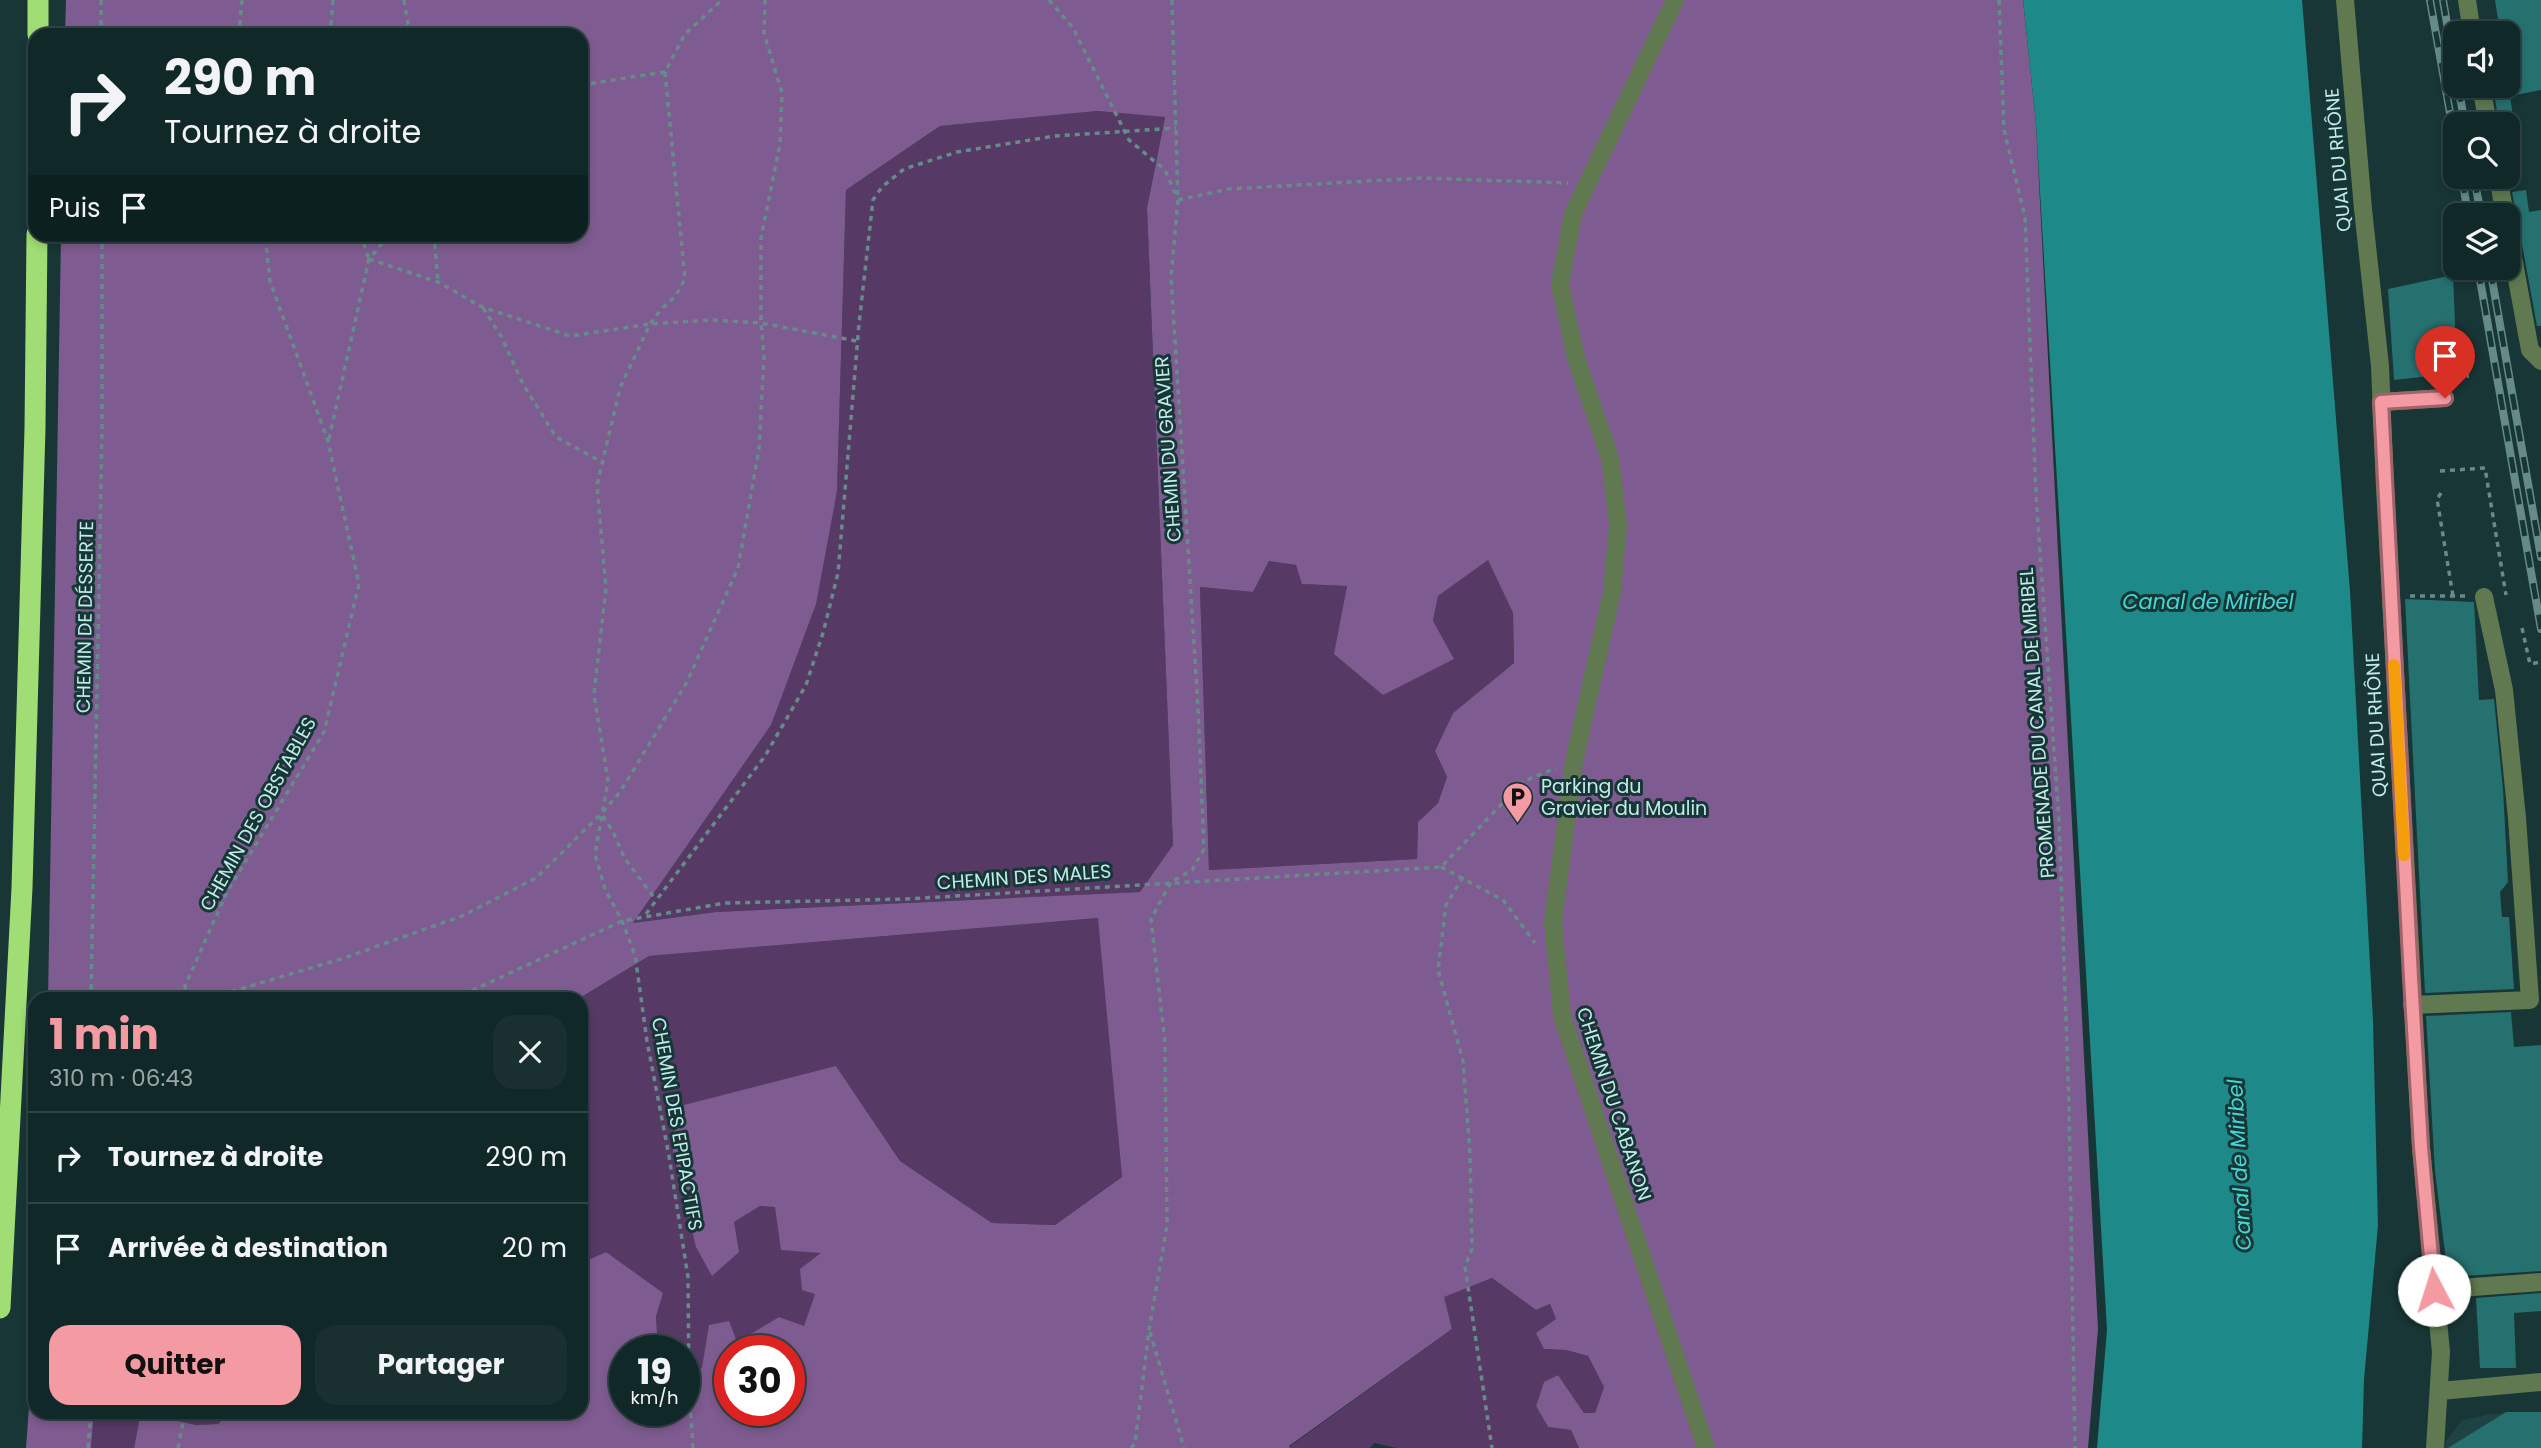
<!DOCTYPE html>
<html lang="fr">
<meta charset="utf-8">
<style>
body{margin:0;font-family:Poppins,sans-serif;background:#1a3030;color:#f1f3f6;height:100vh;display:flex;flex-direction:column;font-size:26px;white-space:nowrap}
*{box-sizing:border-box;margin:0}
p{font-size:23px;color:#9ca6a8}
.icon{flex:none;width:38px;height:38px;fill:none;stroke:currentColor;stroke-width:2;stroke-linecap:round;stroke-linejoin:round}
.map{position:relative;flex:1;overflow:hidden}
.sheet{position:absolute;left:28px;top:992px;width:560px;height:427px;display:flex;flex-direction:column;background:#112828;border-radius:21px;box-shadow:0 4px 10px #0003,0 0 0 2px #304445}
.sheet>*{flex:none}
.banner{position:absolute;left:28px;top:28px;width:560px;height:214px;border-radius:21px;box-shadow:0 4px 10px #0003,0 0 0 2px #304445;background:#112828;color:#f1f3f6;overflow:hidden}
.tools{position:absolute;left:2443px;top:21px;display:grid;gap:14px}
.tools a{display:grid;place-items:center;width:77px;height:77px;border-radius:14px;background:#112828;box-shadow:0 4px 10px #0003,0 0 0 2px #304445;font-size:35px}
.speed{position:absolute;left:609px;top:1335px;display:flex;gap:14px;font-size:35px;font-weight:700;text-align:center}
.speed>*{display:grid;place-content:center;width:91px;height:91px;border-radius:50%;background:#112828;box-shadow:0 4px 10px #0003,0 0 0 2px #304445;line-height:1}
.speed small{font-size:18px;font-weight:400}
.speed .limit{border:10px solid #d22;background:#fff;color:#111}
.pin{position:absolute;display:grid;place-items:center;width:60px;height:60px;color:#fff;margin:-72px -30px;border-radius:50% 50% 50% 0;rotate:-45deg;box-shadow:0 0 7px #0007}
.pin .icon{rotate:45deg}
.me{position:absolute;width:77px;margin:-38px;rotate:355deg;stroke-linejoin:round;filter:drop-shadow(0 0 5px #0008)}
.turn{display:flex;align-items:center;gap:24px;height:147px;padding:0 21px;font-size:32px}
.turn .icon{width:91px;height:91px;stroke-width:2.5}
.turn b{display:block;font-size:49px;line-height:60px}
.then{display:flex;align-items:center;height:66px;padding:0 21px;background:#0003;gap:14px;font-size:26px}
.round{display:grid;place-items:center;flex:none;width:74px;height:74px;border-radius:21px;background:#1a3030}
.headline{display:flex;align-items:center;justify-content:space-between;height:119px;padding:0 21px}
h1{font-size:42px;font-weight:700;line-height:52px;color:#f49aa3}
.primary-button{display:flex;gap:14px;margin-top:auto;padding:14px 21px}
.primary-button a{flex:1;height:80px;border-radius:21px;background:#f49aa3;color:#111;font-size:28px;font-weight:700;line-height:80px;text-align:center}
.primary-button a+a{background:#1a3030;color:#f1f3f6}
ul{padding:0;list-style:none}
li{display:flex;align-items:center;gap:21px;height:91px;padding:0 21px;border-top:2px solid #304445}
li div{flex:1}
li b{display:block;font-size:26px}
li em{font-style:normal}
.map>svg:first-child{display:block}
.built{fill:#1f4342}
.green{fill:#563a65}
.forest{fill:#7e5b90;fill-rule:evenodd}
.water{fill:#1d8988}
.building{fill:#257170}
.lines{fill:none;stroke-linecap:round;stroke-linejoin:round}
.path{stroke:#668c8a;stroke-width:3.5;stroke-dasharray:5 5;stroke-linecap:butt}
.minor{stroke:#607950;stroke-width:18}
.highway{stroke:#a0dd74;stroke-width:21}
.rail-casing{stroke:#658b89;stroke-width:8}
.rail{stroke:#173635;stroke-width:5;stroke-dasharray:16;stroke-linecap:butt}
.route-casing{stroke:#9f646a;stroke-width:18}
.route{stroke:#f49aa3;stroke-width:12}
.slow{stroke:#f59e0b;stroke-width:12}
.labels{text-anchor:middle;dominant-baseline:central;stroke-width:6;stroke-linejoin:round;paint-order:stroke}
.street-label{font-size:19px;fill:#c0edeb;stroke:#173635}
.poi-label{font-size:19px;fill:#c0edeb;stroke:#173635;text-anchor:start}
.water-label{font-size:21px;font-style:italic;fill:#45d7d5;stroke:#173635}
</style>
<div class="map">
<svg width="2541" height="1448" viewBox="0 0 2541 1448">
<rect width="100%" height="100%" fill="#173635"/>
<polygon class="built" points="2541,1412 2541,1448 2445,1448 2446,1441 2462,1420 2492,1414"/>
<g class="green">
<polygon points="1098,111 1165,116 1147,208 1173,845 1141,892 716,912 633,923 771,725 837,491 846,190 940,126"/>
<polygon points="1488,559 1513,613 1514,663 1453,713 1435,751 1447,777 1438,803 1418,822 1417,859 1209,870 1200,587 1253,592 1269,561 1296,565 1303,584 1347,586 1335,654 1433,621 1438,596"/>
<polygon points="1099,918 1122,1177 1055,1225 992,1223 900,1161 836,1066 734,1222 760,1206 775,1207 822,1253 815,1294 804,1327 779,1317 737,1342 702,1368 684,1372 684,1351 658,1351 656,1316 606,1252 581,1263 581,999 578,999 649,956"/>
<polygon points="1492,1278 1536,1310 1550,1304 1556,1319 1544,1349 1566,1350 1588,1356 1604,1387 1595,1413 1584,1413 1558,1375 1544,1383 1536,1406 1548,1427 1571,1430 1579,1448 1397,1448 1374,1443 1370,1448 1290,1448 1289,1447 1452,1329 1443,1297"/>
<polygon points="94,1412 141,1412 134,1448 91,1448"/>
<polygon points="179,1412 230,1412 218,1424 196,1425 177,1421"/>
</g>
<g class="forest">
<path d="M 66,0 L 2023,0 L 2036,124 L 2098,1329 L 2088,1448 L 1579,1448 L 1571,1430 L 1548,1427 L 1536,1406 L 1544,1382 L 1558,1375 L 1584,1413 L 1595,1413 L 1604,1387 L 1588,1356 L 1566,1350 L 1544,1349 L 1536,1333 L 1556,1319 L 1550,1304 L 1536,1310 L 1492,1278 L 1444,1297 L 1452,1329 L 1289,1446 L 1290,1448 L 134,1448 L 141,1412 L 179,1412 L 178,1421 L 196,1425 L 218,1424 L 230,1412 L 581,1412 L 581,1263 L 606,1252 L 663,1293 L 656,1316 L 658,1351 L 625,1351 L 625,1410 L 684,1410 L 684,1372 L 702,1368 L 709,1325 L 729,1321 L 737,1342 L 779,1317 L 804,1326 L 815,1294 L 802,1290 L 800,1269 L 821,1253 L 781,1250 L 775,1207 L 760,1206 L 734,1222 L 739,1252 L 712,1276 L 696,1247 L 671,1142 L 684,1105 L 836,1066 L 900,1161 L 992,1223 L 1055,1225 L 1122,1177 L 1098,918 L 649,956 L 578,999 L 48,999 L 61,235 L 581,234 L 581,35 L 65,35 ZM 1098,111 L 1165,117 L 1147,208 L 1173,845 L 1140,892 L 716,912 L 633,923 L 771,725 L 816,604 L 837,491 L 846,190 L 940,126 ZM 1488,560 L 1513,613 L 1514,663 L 1453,713 L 1435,751 L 1447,777 L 1438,803 L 1418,822 L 1417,859 L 1209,870 L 1200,587 L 1253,592 L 1269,561 L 1296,565 L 1302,584 L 1347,586 L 1334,654 L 1383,695 L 1454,659 L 1433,621 L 1438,596 ZM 730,1351 L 789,1351 L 789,1410 L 730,1410 Z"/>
<polygon points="35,1323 35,1412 94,1412 91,1448 26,1448"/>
</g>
<polygon class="water" points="2023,0 2302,0 2350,591 2373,1021 2378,1225 2364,1380 2362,1448 2097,1448 2107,1330 2036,124"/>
<g class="building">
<polygon points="2495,0 2541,0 2541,90 2510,96 2514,124 2499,124 2493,86 2508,86 2508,33 2500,33"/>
<polygon points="2526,190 2529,212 2541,210 2541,326 2537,326 2519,228 2514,221 2516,213 2512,192"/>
<polygon points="2453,275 2457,373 2394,380 2388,289"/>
<polygon points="2405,599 2474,602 2479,700 2494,699 2503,789 2508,882 2500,892 2502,917 2509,917 2514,989 2425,993"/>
<polygon points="2511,1012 2514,1047 2541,1045 2541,1271 2448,1277 2435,1171 2426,1016"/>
<polygon points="2541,1293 2541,1311 2514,1313 2516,1368 2480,1368 2476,1298"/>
<polygon points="2506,1412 2541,1412 2541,1448 2448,1448"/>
</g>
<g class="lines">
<g class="path">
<polyline points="101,0 101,35"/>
<polyline points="404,0 410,35"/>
<polyline points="1049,0 1073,28 1129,140 1165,170 1177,198"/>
<polyline points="1172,0 1178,200 1171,277 1198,708 1204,849 1192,870 1173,881"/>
<polyline points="1999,0 2004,130 2025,217 2036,495 2059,821 2069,1103 2075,1448"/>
<polyline points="239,35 242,0"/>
<polyline points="330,35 333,0"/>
<polyline points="665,72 685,279 675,297 661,309 650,324 620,388 597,485 606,588 594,694 608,781 595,854 605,889 622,921 635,955 647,1041 669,1156 688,1277 689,1384 693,1448"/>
<polyline points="581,85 665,72 685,34 722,0"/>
<polyline points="1178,200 1229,189 1421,178 1568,183"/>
<polyline points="360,234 369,259"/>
<polyline points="434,234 438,282"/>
<polyline points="369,259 438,282 482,307 570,336 650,324 711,320 761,323 857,341"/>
<polyline points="483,308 501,336 523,384 556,437 602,462"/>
<polyline points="2447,378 2469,376"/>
<polyline points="329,439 369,259 390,234"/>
<polyline points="2440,471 2485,468 2506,595"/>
<polyline points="2441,493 2437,499 2453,596"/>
<polyline points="2410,596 2466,596"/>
<polyline points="2522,628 2530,664 2541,662"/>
<polyline points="603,816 613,832 625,859 656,900"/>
<polyline points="1441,867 1503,900 1535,943"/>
<polyline points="1463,877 1446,905 1438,970 1463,1061 1470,1154 1472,1249 1465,1267 1492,1448"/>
<polyline points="646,914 765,756 806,685 823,633 838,573 859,324 873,200 882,187 904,169 957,152 1055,136 1176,128"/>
<polyline points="91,999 102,432 102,234"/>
<polyline points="186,999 185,986 227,892 324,732 359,584 328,441 270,281 265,234"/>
<polyline points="213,999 217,996 344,958 462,916 536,878 601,814 620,792 687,682 738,568 759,449 764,355 761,323 761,238 780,144 782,93 764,33 765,0"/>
<polyline points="454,999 622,921 725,903 907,899 1441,867 1524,781 1556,768"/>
<polyline points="1150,1332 1184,1448"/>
<polyline points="88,1448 91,1412"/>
<polyline points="178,1448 185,1412"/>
<polyline points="1131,1448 1135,1444 1149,1330 1167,1225 1165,1043 1151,919 1171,882"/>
</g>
<g class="minor">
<polyline points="1675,0 1573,214 1560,284 1576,358 1610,458 1618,525 1612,592 1574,761 1553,922 1562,1016 1706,1448"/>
<polyline points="2345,0 2363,209 2380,366 2385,488 2421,1148 2441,1352 2435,1448"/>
<polyline points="2467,0 2472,33"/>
<polyline points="2481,86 2488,124"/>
<polyline points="2498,177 2505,215"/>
<polyline points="2508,230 2530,350 2541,361"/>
<polyline points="2381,402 2445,398"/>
<polyline points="2412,1005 2530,1000 2517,818 2504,690 2484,597"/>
<polyline points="2433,1290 2541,1282"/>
<polyline points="2440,1391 2541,1382"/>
</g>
<g class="highway">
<polyline points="38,35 38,0"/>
<polyline points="0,1308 22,888 35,428 37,234"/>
</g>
<defs>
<g id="rail">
<polyline points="2430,0 2455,141"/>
<polyline points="2443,0 2455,70"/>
<polyline points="2458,86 2465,124"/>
<polyline points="2462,177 2468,215"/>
<polyline points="2474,177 2481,215"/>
<polyline points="2478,268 2541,629"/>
<polyline points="2490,268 2541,557"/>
</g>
</defs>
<use href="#rail" class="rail-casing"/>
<use href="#rail" class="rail"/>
</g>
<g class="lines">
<defs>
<polyline id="route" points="2434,1290 2421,1147 2411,978 2381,402 2445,398"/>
</defs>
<use href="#route" class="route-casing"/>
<use href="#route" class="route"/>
<polyline class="slow" points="2394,665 2404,855"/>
</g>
<defs>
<symbol id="parking-pin" viewBox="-11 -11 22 30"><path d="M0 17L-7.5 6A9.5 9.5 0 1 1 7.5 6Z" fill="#f49aa3" stroke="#173635"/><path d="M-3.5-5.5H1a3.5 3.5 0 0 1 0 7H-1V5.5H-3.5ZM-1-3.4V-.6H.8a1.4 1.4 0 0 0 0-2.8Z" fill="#111"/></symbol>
</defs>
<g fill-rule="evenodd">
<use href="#parking-pin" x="1500" y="780" width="35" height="47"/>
</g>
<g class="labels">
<g class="street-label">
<text transform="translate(2338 160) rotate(-95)">QUAI DU RHÔNE</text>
<text transform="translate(1168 449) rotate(-94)">CHEMIN DU GRAVIER</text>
<text transform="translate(85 617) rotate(-89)">CHEMIN DE DÉSSERTE</text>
<text transform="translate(2037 723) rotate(-94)">PROMENADE DU CANAL DE MIRIBEL</text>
<text transform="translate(2376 725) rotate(-93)">QUAI DU RHÔNE</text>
<text transform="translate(258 814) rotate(-61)">CHEMIN DES OBSTABLES</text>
<text transform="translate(1024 877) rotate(-4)">CHEMIN DES MALES</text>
<text transform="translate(1614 1104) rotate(72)">CHEMIN DU CABANON</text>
<text transform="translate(677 1124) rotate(80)">CHEMIN DES EPIPACTIFS</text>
</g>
<g class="poi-label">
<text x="1541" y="786">Parking du<tspan x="1541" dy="22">Gravier du Moulin</tspan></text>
</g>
<g class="water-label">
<text x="2208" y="601">Canal de Miribel</text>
<text transform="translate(2239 1165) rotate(-93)">Canal de Miribel</text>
</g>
</g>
</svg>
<div class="tools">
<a><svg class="icon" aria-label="sound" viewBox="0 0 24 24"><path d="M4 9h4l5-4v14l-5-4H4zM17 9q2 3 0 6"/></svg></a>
<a><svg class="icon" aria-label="search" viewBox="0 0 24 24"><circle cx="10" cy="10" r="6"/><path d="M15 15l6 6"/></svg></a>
<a><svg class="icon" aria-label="layers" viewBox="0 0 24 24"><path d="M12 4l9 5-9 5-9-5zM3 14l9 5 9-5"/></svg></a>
</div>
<div class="speed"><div>19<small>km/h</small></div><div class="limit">30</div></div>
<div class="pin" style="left:2445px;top:398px;background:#d93025"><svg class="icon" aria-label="arrive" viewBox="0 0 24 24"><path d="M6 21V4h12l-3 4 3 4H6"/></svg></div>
<svg class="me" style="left:2434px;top:1290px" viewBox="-20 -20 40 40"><circle r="19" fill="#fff"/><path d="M0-13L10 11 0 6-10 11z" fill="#f49aa3"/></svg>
<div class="banner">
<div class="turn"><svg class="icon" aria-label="right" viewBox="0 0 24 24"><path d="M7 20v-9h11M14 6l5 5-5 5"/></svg><div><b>290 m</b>Tournez à droite</div></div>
<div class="then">Puis<svg class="icon" aria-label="arrive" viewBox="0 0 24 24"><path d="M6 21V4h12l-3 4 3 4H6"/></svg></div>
</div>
<section class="sheet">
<div class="headline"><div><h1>1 min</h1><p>310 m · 06:43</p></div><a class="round"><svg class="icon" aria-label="close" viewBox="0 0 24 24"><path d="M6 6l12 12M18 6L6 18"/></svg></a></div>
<ul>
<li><svg class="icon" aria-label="right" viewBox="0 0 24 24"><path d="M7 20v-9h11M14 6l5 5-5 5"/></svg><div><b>Tournez à droite</b></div><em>290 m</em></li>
<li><svg class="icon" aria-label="arrive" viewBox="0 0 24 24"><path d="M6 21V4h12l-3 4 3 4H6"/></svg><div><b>Arrivée à destination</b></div><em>20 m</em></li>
</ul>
<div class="primary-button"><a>Quitter</a><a>Partager</a></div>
</section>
</div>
